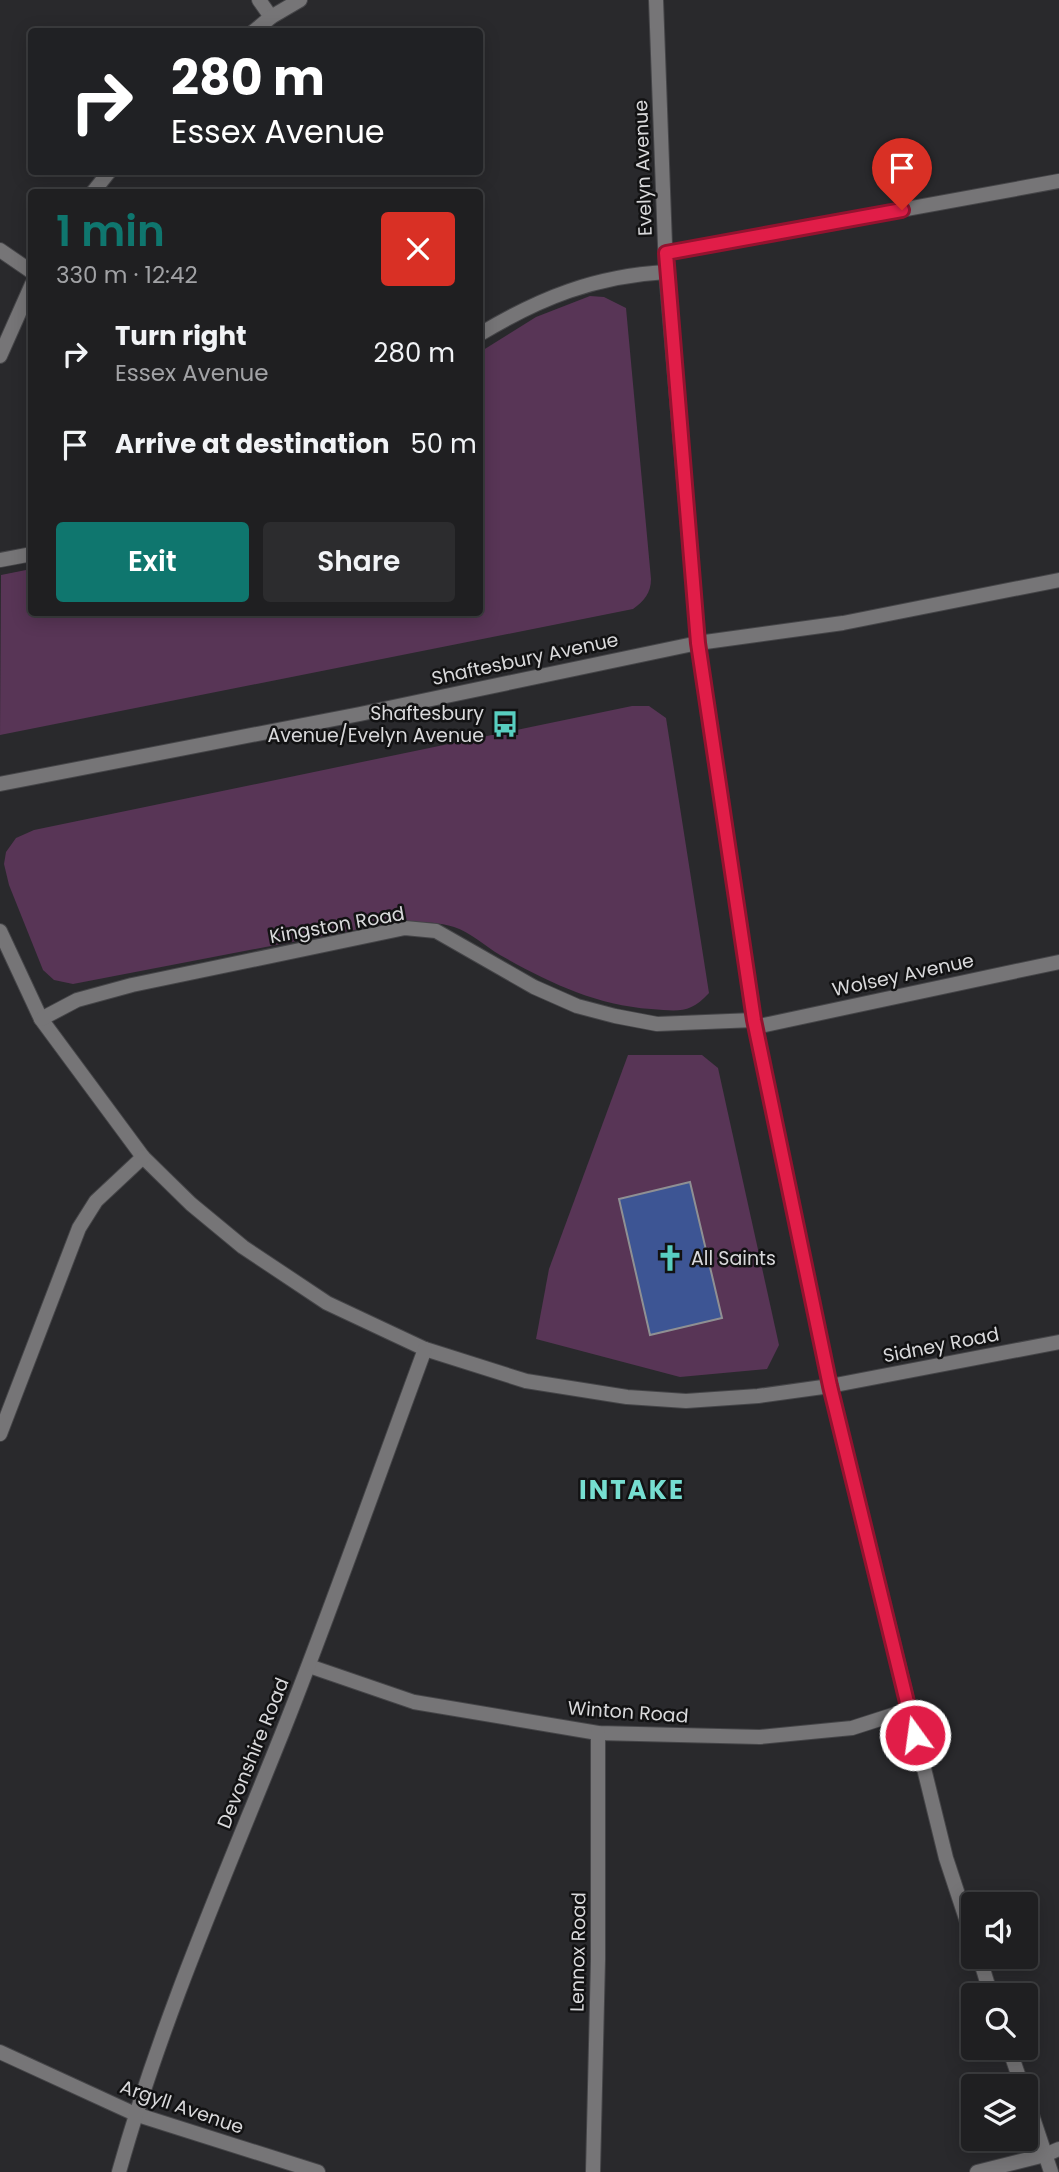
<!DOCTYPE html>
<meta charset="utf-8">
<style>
body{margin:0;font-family:Poppins,sans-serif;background:#2c2c2e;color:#f1f3f6;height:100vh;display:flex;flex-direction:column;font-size:26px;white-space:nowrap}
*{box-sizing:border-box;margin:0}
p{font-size:23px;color:#a1a2a5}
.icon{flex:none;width:38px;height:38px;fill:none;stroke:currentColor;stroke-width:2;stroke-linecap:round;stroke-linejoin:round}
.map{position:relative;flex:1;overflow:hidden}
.details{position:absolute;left:28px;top:189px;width:455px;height:427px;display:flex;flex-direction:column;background:#1f1f21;border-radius:7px;box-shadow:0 4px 18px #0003,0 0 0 2px #3c3d3f}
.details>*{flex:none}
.hud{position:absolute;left:28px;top:28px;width:455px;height:147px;border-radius:7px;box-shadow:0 4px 18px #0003,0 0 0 2px #3c3d3f;background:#202124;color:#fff;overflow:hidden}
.fabs{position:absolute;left:961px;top:1892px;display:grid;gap:14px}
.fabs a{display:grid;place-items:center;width:77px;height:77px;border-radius:7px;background:#1f1f21;box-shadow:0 4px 18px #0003,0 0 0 2px #3c3d3f;font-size:35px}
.pin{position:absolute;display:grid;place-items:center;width:60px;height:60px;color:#fff;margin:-72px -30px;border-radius:50% 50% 50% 0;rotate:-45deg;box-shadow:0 0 7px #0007}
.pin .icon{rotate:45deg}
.me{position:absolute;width:77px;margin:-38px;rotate:346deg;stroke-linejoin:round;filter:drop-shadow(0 0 5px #0008)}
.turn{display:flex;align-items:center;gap:24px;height:147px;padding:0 28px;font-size:32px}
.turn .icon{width:91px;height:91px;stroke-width:2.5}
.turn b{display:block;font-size:49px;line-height:60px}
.round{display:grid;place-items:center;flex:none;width:74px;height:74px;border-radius:7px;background:#2c2c2e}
.summary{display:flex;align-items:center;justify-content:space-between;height:119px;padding:0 28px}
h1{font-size:42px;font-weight:600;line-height:52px;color:#0f766e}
.button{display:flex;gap:14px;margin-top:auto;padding:14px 28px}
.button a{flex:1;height:80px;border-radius:7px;background:#0f766e;color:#fff;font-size:28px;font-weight:600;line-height:80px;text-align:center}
.button a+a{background:#2c2c2e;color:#f1f3f6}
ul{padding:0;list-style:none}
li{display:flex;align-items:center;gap:21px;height:91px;padding:0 28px}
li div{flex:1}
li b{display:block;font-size:26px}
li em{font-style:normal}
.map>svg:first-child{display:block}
.green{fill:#583556}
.building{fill:#3d5594;stroke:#8f9093;stroke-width:2}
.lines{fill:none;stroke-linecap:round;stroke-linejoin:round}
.minor-casing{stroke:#454548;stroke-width:16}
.minor{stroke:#767577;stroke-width:14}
.route-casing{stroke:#92132f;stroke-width:18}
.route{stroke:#e11d48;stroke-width:12}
.labels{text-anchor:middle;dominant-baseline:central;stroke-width:5;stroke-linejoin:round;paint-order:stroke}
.street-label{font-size:19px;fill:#d9d9db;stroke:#121213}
.poi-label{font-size:19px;fill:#d9d9db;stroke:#121213;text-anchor:end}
.district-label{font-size:26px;font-weight:bold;letter-spacing:2px;fill:#76ded1;stroke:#121213}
</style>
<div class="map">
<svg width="1059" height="2172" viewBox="0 0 1059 2172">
<rect width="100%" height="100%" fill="#29292c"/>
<g class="green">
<path d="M 590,296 L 604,297 L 626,308 L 651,579 C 651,593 644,601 633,609 L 0,735 L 1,575 L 31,569 L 32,612 L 480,612 L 480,352 L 536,317 Z"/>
<path d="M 632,706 L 649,706 L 666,718 L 709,993 C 690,1014 678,1011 651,1009 C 595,1005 548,982 500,955 C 485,946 470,932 454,927 C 435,921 414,922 395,922 L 73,984 L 54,980 L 43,970 L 9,885 L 4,864 L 6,852 L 16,838 L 34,830 Z"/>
<polygon points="628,1055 702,1055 718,1068 779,1345 767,1369 680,1377 536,1339 549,1269"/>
</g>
<polygon class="building" points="690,1182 722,1318 650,1335 619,1199"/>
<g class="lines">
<defs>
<g id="minor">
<polyline points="259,0 271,17"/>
<polyline points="656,0 666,272 698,643 754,1020 830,1386 946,1858 973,1940"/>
<polyline points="253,32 271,17 300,0"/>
<polyline points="93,192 109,172"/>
<polyline points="0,250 32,272"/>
<polyline points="666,253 1059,181"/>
<path d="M 480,334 C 540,298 595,276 666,272"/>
<polyline points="0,356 32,284"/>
<polyline points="0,560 32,554"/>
<polyline points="0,784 360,714 698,643 843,623 1059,580"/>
<polyline points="0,931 41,1019 143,1157 191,1204 243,1247 327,1303 425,1349 526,1381 627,1397 686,1401 758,1396 830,1386 1059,1342"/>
<polyline points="41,1019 77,1000 132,985 405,928 436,931 534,987 577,1006 615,1016 657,1024 754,1020"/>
<polyline points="755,1027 1059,962"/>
<polyline points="0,1434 79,1228 96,1201 143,1157"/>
<polyline points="309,1666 414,1702 598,1733 760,1737 852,1728 908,1710"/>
<polyline points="979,1956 991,1995"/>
<polyline points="1009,2048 1022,2086"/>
<polyline points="0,2052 135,2114 318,2172"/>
<polyline points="1026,2097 1051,2172"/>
<path d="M 119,2172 C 161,2021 225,1876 283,1731 C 333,1605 378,1476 425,1349"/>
<polyline points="593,2172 598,1959 598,1733"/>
<polyline points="977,2172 1045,2155 1059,2149"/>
</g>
</defs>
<use href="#minor" class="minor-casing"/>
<use href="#minor" class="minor"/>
</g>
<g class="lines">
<defs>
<polyline id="route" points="902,210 666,253 698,643 754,1020 830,1386 915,1735"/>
</defs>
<use href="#route" class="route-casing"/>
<use href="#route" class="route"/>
</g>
<defs>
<symbol id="bus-bare" viewBox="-9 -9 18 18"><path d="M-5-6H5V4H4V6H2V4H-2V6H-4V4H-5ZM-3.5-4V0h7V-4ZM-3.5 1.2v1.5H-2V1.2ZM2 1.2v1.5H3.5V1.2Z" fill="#58cec0" stroke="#121213" stroke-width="2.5" paint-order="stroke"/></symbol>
<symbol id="church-bare" viewBox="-9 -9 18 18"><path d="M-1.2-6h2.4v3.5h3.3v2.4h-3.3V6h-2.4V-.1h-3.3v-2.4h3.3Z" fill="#58cec0" stroke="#121213" stroke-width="2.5" paint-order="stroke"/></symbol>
</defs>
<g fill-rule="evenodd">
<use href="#bus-bare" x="486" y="705" width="38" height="38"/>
<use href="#church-bare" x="651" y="1239" width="38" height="38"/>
</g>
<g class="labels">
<g class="street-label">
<text transform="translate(643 168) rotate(-92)">Evelyn Avenue</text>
<text transform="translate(525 659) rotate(-12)">Shaftesbury Avenue</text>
<text transform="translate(337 925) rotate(-10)">Kingston Road</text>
<text transform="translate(903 975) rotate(-12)">Wolsey Avenue</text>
<text transform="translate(941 1345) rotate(-11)">Sidney Road</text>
<text transform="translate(628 1712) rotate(4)">Winton Road</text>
<text transform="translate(253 1753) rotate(-68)">Devonshire Road</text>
<text transform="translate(578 1952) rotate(-89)">Lennox Road</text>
<text transform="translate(182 2107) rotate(19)">Argyll Avenue</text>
</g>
<g class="poi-label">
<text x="484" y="713">Shaftesbury<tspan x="484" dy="22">Avenue/Evelyn Avenue</tspan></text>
<text x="691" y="1258" text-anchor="start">All Saints</text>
</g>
<g class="district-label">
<text x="632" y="1490">INTAKE</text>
</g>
</g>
</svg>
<div class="fabs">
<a><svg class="icon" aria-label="sound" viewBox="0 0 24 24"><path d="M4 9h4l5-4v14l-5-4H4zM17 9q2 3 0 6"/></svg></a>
<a><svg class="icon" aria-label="search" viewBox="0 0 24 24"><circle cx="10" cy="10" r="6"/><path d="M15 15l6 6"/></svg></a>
<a><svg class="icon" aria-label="layers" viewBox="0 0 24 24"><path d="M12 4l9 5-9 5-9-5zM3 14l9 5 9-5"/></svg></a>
</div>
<div class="pin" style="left:902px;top:210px;background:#d93025"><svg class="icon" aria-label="arrive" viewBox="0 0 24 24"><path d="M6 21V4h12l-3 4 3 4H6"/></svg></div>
<svg class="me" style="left:915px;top:1735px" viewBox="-20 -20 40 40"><circle r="17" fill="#e11d48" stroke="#fff" stroke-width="3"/><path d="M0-11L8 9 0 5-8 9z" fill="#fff"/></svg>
<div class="hud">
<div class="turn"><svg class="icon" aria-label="right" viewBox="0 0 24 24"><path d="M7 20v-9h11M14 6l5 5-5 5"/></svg><div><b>280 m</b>Essex Avenue</div></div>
</div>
<section class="details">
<div class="summary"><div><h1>1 min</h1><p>330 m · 12:42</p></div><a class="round" style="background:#d93025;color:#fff"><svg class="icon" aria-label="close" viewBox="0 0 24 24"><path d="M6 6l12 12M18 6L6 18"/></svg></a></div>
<ul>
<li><svg class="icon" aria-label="right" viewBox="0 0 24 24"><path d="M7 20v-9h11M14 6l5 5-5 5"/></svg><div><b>Turn right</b><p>Essex Avenue</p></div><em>280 m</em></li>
<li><svg class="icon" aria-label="arrive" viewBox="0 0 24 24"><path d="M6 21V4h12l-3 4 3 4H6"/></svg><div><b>Arrive at destination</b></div><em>50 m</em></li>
</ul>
<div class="button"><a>Exit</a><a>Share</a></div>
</section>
</div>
